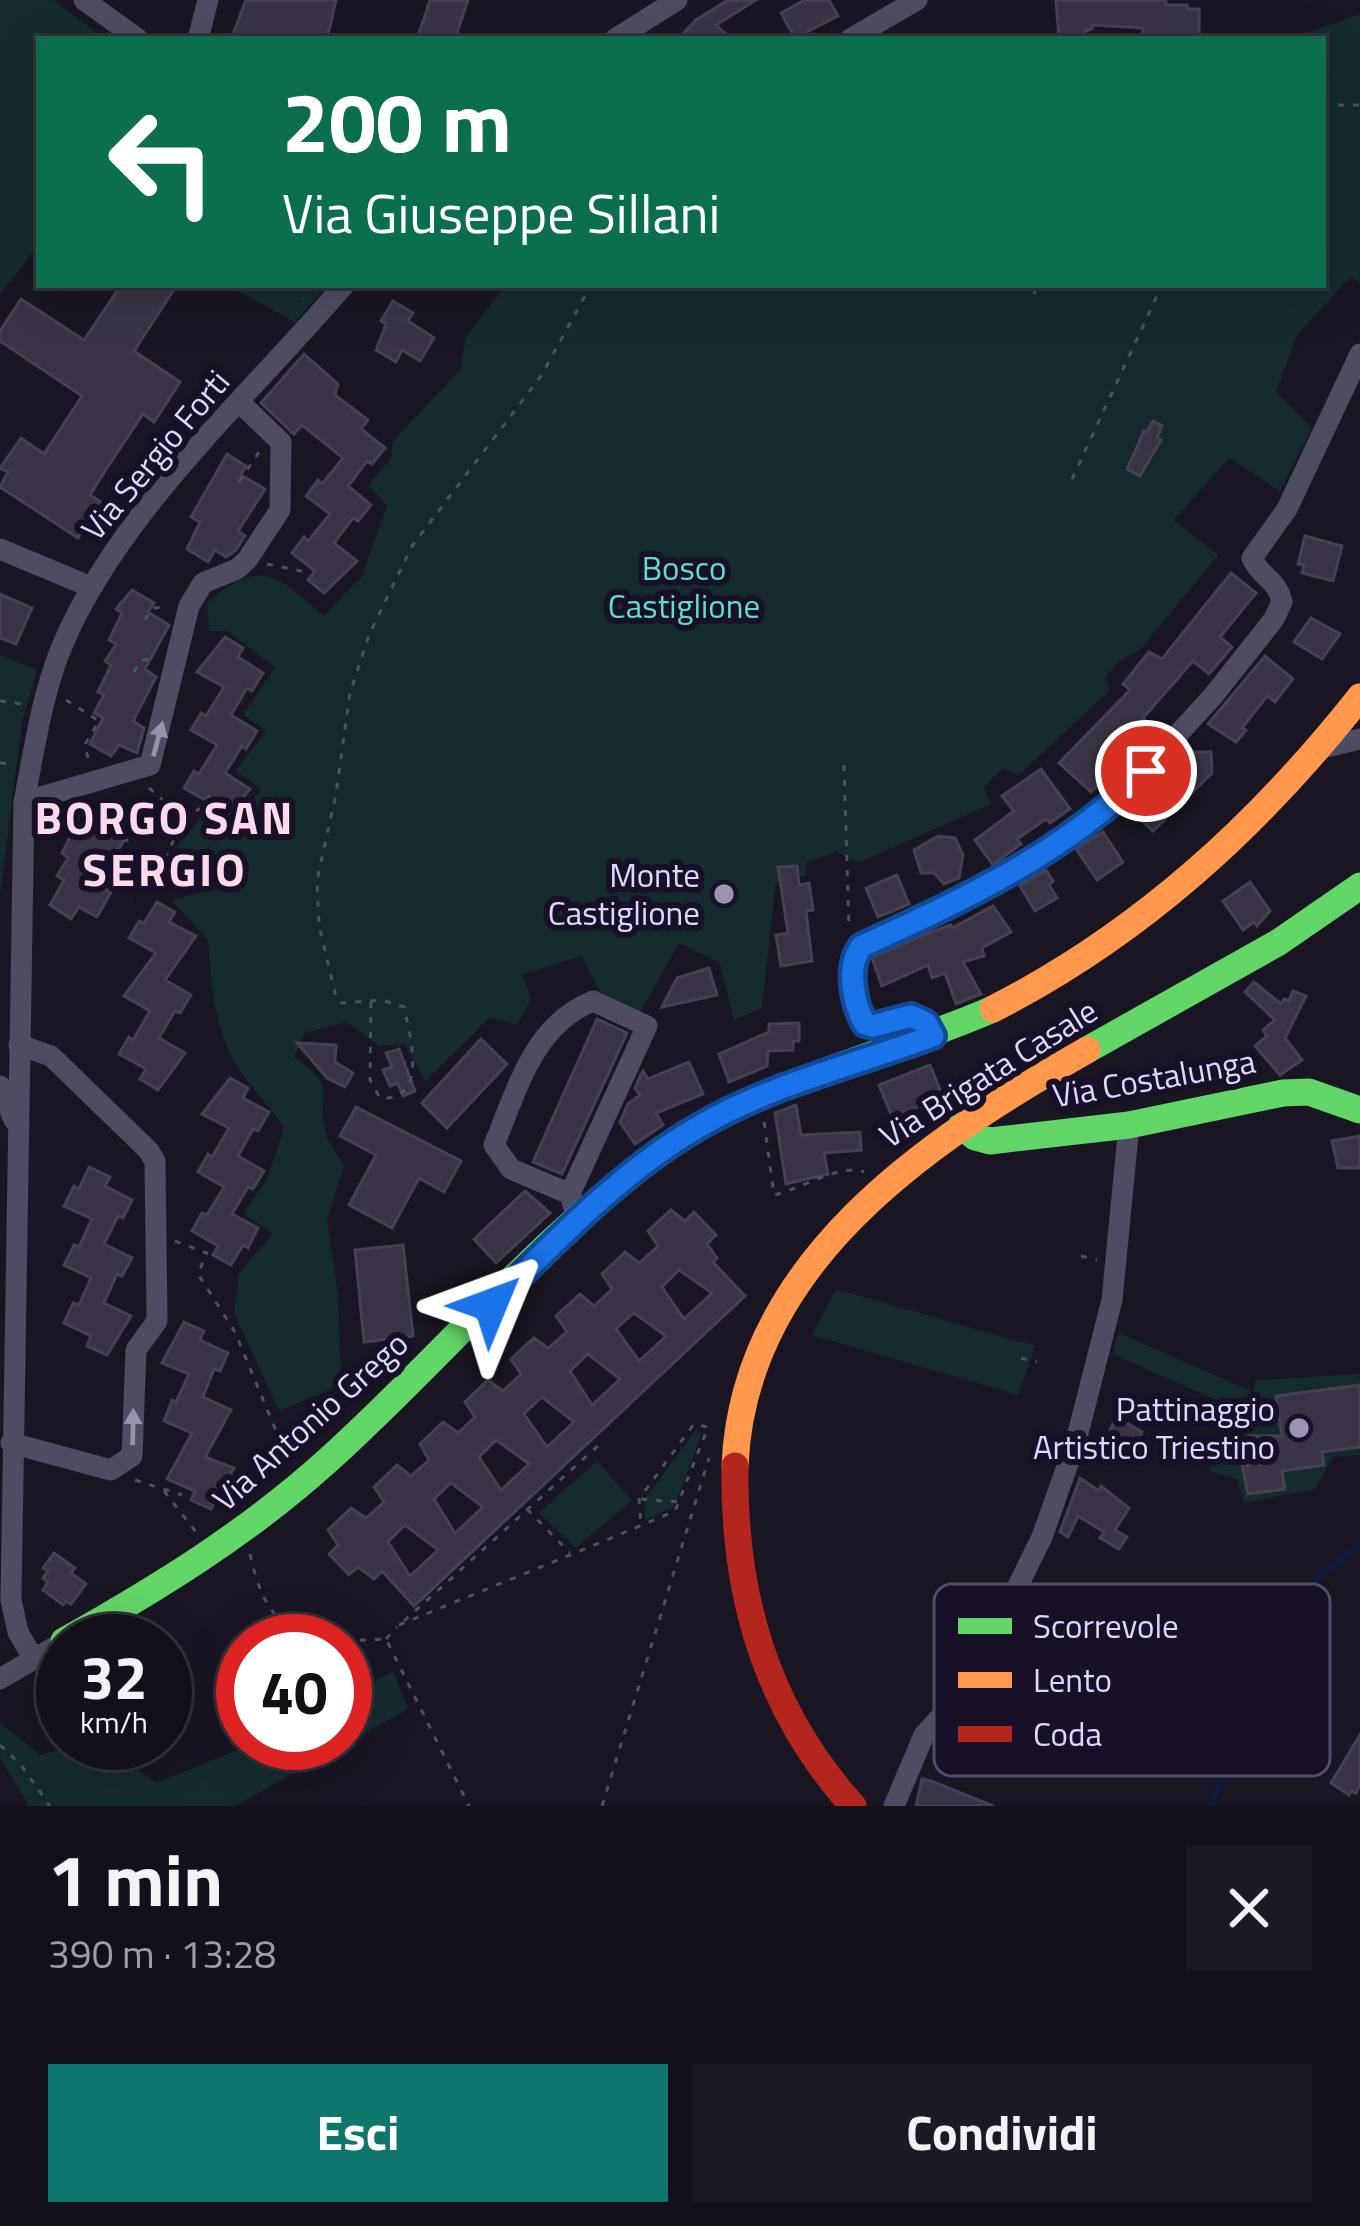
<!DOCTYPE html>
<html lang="it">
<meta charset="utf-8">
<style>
body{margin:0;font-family:"Titillium Web",sans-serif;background:#1c1923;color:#f1f3f6;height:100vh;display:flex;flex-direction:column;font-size:45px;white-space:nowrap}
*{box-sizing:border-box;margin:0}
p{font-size:39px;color:#9d9da2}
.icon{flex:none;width:66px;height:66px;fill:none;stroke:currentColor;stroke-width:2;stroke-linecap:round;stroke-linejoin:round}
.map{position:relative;height:1806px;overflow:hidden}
.panel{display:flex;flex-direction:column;background:#13101a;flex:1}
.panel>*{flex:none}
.top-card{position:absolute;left:36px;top:36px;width:1290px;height:252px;border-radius:0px;box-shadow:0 12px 48px #0002,0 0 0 3px #323039;background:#0b6e4f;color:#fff;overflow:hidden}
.speed{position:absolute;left:36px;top:1614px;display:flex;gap:24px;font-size:60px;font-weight:700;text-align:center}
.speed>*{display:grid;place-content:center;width:156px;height:156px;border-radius:50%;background:#13101a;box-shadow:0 12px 48px #0002,0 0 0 3px #323039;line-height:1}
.speed small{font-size:30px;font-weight:400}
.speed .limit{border:18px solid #d22;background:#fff;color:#111}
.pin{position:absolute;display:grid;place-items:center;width:102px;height:102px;color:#fff;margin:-51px;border:6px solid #fff;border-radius:50%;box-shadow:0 3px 12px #0007}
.me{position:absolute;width:132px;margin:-66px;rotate:46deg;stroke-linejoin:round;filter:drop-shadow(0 0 9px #0008)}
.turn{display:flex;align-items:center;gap:42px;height:252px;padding:0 48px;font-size:54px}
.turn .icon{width:156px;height:156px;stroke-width:2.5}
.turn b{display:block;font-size:84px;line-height:102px}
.round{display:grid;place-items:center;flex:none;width:126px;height:126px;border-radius:0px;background:#1c1923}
.summary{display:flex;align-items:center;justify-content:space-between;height:204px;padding:0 48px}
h1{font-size:72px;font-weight:700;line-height:90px}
.button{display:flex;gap:24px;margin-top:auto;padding:24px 48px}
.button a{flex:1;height:138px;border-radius:0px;background:#0f766e;color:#fff;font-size:48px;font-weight:700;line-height:138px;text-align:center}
.button a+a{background:#1c1923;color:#f1f3f6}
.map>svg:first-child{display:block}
.green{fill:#142b2e}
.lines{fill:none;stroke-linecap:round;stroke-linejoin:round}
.stream{stroke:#0d1a41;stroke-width:6}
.building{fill:#393344;stroke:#474055;stroke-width:3;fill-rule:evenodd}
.path{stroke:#4a5363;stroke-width:3;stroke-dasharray:6 9;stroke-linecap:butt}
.street{stroke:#4f4b62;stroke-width:21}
.fast{stroke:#63d668;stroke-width:27}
.slow{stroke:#ff974d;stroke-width:27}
.jam{stroke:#b3261e;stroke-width:27}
.oneway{fill:#9891b0}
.route-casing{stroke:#114b97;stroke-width:30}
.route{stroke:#1a73e8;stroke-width:21}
.poi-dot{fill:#9a93b1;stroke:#171027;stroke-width:4.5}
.labels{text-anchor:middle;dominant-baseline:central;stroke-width:12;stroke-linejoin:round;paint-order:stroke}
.street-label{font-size:33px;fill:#e0d7fe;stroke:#171027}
.park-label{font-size:33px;fill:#64dccd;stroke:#171027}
.poi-label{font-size:33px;fill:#e0d7fe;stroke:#171027;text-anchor:end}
.district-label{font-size:45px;font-weight:bold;letter-spacing:3px;fill:#fed9ec;stroke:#171027}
.key{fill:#171027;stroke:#534c68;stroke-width:3}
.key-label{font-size:33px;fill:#e0d7fe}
</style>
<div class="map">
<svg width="1360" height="1806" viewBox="0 0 1360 1806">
<rect width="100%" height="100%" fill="#191522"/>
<g class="green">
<polygon points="0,0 53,0 105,39 39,39 39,245 0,294"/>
<path d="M 1360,14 L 1360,282 L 1350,277 L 1297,335 L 1276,392 L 1312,428 L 1280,491 L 1229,458 L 1174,520 L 1218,555 L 1140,650 L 1118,662 L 1105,677 L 1110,690 L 1019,775 L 1003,768 L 984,787 L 991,804 L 858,863 L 837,852 L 807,862 L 806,876 L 776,882 L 762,1008 L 734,1020 L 720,963 L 679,943 L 640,1013 L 601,993 L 581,956 L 522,975 L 531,999 L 517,1025 L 490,1017 L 426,1081 L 404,1045 L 379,1046 L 346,1022 L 305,1033 L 294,1057 C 340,1091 316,1086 325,1131 C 327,1142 338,1155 344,1165 L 327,1220 L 338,1295 L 341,1385 L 279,1411 L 234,1313 L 239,1273 L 273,1234 L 244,1214 L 268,1177 L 284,1127 C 271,1109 256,1093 243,1075 C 215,1037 211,985 208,940 L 171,900 L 219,889 L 214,871 L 176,847 L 202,817 L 228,835 L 261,789 L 235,771 L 266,731 L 243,715 L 275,667 L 227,631 L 209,631 L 207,603 C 259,557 276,574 324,616 L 362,576 L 387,506 L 368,485 L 391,459 L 393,441 L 460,370 L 466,336 L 507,285 L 1323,285 L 1323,39 L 1290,39 Z"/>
<polygon points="226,285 328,285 295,322"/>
<polygon points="0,655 37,670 22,723 0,896"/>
<polygon points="836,1289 1035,1346 1018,1395 812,1335"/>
<polygon points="1119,1333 1253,1392 1256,1380 1360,1374 1360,1455 1333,1457 1315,1489 1244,1503 1237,1479 1210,1471 1220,1448 1240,1455 1237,1409 1112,1354"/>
<polygon points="695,1431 702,1433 674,1507 645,1520 644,1500"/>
<polygon points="597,1461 632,1500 576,1548 539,1513"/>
<polygon points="393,1671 408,1709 235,1806 26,1806 28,1803 0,1758 0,1723 40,1755 80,1743 99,1743 157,1783 254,1743 345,1743 345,1698"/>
</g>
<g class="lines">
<polyline class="stream" points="1210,1806 1230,1761 1241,1705 1284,1659 1297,1635 1298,1617 1321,1575 1360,1545"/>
</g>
<g class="building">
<polygon points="246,0 336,0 327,39 231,39"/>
<polygon points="430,0 468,0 455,39 417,39"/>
<polygon points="728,0 756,0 716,25 731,39 678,39 696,20"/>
<polygon points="805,0 829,0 838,16 795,38 781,13"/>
<polygon points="1056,0 1166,0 1166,5 1187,5 1188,9 1199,9 1199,36 1143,39 1143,28 1092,25 1092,29 1085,31 1085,39 1059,39"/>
<polygon points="121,285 177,285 134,351 180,382 154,422 143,414 105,471 90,495 101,502 78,538 0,487 8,472 0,468 21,438 44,454 82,396 0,341 0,331 21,299 84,340"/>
<polygon points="393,301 413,313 408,321 434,338 420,361 402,350 396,362 376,350 386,324 381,321"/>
<polygon points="304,354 338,384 335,395 368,420 361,429 385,448 372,464 367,461 348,486 371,505 358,521 353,518 334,543 357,561 324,593 308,580 315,571 292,553 304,537 308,541 330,514 306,496 318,480 322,484 343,458 302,425 294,434 261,403"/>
<polygon points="1153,421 1162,426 1157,438 1161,440 1140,476 1127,469 1144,431 1147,432"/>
<polygon points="227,454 246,466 241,475 265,489 238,531 245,536 236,550 226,557 215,550 208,562 187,549 200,522 191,517"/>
<polygon points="1305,536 1342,546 1333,581 1302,573 1304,565 1298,564"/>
<polygon points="1231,573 1256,593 1220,637 1232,647 1209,674 1193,661 1143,718 1153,727 1134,750 1129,745 1109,766 1113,770 1091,792 1059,763 1130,690 1123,684 1149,652 1162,659"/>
<polygon points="132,590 154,603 148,612 169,625 145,669 156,677 133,721 144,728 137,753 119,745 111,756 90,744 103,718 94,713 104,695 98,692 111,665 105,661 116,644 109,640 122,613 116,609"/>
<polygon points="0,594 32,608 16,644 0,638"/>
<polygon points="1311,618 1340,634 1322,659 1294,642"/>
<polygon points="225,637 243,648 238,657 263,673 252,691 247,688 231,715 257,731 246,749 242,746 225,773 250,789 222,824 204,813 210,803 184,788 194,771 199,774 217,745 191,730 201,713 206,716 224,687 197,672"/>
<polygon points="1265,656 1293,679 1275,702 1267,696 1242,728 1246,730 1236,742 1208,724"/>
<polygon points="1188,747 1194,752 1211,752 1212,773 1153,831 1130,810"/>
<polygon points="1041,769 1070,809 1050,823 1046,819 1017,839 1021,844 993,865 975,840 1014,811 1002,796"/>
<polygon points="85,804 106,816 100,826 124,841 96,883 111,892 97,917 79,907 71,919 50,905 64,880 57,876 68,858 62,853 75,827 69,824"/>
<polygon points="1103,832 1123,862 1097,880 1076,849"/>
<polygon points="938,836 955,838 963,855 959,878 944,884 934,873 921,873 914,850"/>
<polygon points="797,866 799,885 809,883 813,910 806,911 812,961 781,966 776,935 788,933 778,867"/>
<polygon points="1046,870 1053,881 1049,885 1057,898 1035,911 1020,886"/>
<polygon points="897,875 909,904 878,917 866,888"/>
<polygon points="1250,882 1270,911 1257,926 1254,922 1243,930 1223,901"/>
<polygon points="157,902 175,912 169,922 196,936 165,980 191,995 180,1013 175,1011 159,1038 185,1053 158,1090 140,1079 146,1069 119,1054 129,1037 133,1040 150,1011 124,996 156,953 129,938 139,921 144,923"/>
<polygon points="993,906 1011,932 982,948 984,956 963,962 981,994 956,1004 945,973 932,978 928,965 882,986 872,958 926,934 951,925 952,928"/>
<polygon points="709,968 717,995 662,1007 677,978"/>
<polygon points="1254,982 1281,1004 1284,999 1289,1001 1293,991 1306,996 1285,1038 1302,1060 1280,1075 1255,1046 1267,1036 1263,1030 1275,1020 1245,992"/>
<polygon points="597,1019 627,1033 562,1174 533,1162"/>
<polygon points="799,1023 799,1041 793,1041 793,1050 768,1051 767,1066 729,1082 719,1054 769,1032 769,1024"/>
<polygon points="481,1039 507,1064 447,1128 422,1103"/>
<polygon points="297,1043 336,1045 335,1062 353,1073 345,1087 327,1078"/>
<polygon points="399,1049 415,1091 403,1096 398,1083 390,1086 383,1070 392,1067 386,1053"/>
<polygon points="689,1062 703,1094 656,1113 663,1125 635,1144 620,1122 628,1104 640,1095 635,1088 643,1071 648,1079"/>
<polygon points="930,1065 943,1097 892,1117 879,1085"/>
<polygon points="230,1078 248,1088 243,1098 269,1112 258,1131 253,1129 238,1156 264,1171 253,1189 248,1187 232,1214 258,1228 248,1248 243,1245 231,1265 213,1255 218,1246 192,1231 202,1213 207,1215 224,1187 198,1172 208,1154 212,1157 229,1128 202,1114"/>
<polygon points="796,1105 801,1135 860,1132 861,1150 824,1153 828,1174 786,1184 775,1113"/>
<polygon points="356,1107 461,1161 444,1192 419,1178 392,1228 349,1205 376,1155 340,1136"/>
<polygon points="1360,1136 1360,1168 1338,1168 1332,1141"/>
<polygon points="89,1167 110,1177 105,1186 132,1200 123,1218 118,1216 104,1244 132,1258 122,1276 117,1274 104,1303 131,1316 107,1355 87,1346 91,1336 64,1323 73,1303 79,1305 91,1278 64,1265 74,1245 79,1247 92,1219 64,1206 74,1186 79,1189"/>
<polygon points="525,1191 550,1213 496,1263 474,1239"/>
<path d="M 671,1210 L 685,1221 L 694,1212 L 716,1235 L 707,1244 L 717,1258 L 713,1262 L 745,1296 L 414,1606 L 382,1571 L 374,1579 L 358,1567 L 349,1575 L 329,1554 L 338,1545 L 328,1530 L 351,1508 L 366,1518 L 384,1502 L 374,1487 L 397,1465 L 411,1476 L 429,1460 L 420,1444 L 443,1422 L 458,1433 L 475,1417 L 465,1402 L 488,1380 L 503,1391 L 521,1374 L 511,1359 L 534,1338 L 548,1348 L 567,1332 L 556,1316 L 580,1294 L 594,1306 L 612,1289 L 602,1274 L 625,1252 L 639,1263 L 658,1246 L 648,1231 ZM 679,1270 L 712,1293 L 684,1319 L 662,1287 ZM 634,1313 L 666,1336 L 639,1361 L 616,1329 ZM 588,1354 L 620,1379 L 592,1405 L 570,1371 ZM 542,1397 L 574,1422 L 547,1447 L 524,1414 ZM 496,1440 L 529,1464 L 501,1490 L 479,1457 ZM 451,1483 L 483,1507 L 455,1533 L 434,1499 ZM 405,1525 L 438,1550 L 410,1576 L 388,1542 Z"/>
<polygon points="403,1245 413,1336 364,1342 355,1250"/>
<polygon points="184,1322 204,1331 200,1340 228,1353 220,1371 214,1369 203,1397 231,1410 205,1457 234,1468 211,1509 191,1500 195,1491 167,1479 192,1433 164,1421 172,1400 176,1402 189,1374 162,1363"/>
<polygon points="1360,1385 1360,1447 1322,1452 1324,1465 1282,1471 1285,1489 1248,1494 1242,1464 1247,1465 1249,1436 1282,1436 1276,1396"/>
<polygon points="1116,1417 1142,1432 1133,1455 1105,1443"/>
<polygon points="1080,1478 1099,1491 1101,1486 1129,1508 1115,1530 1127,1537 1119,1549 1100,1538 1104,1532 1078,1516 1068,1537 1060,1532"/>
<polygon points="54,1553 75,1568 71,1573 86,1584 71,1604 66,1601 63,1605 43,1590 48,1582 43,1578 48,1571 43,1568"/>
<polygon points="1360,1735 1360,1785 1356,1793 1351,1791 1349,1795 1331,1783"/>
<polygon points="922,1779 931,1781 993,1806 916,1806"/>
</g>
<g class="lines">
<g class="path">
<polyline points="1323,105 1360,105"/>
<polyline points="296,285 303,299"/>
<polyline points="1034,294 1038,285"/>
<polyline points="1072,479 1162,285"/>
<polyline points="239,482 261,449"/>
<polyline points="267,564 306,572"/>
<polyline points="145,620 153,608 167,607"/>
<polyline points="134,672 141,660 155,659"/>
<polyline points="66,700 99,721 84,746 90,763"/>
<polyline points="0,701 22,704"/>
<polyline points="0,763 10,764"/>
<polyline points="844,765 849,929"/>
<polyline points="149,788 184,818 201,808 213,790"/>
<polyline points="103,800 115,833 127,840 109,866 131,899"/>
<polyline points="165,859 183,819"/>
<path d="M 371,1002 L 370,1080 L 380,1098 C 429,1102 410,1035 404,1007 L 382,1000 L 342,1003 L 336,997 L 319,925 L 317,880 L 336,794 L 350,693 L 369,635 L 412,546 L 541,376 L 591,285"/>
<path d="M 764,1122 L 774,1195 C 798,1190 844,1162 864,1172"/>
<polyline points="175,1241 207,1253 198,1274 235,1332 281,1443 293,1459"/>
<polyline points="1081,1256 1097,1260"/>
<polyline points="1021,1358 1037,1362"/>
<polyline points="135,1480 182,1495"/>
<polyline points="164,1491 199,1536"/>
<polyline points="641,1499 679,1502"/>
<polyline points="527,1509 570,1553"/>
<path d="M 250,1554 C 263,1612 281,1637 343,1641"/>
<polyline points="404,1621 600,1444"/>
<path d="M 399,1625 C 491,1587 584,1550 675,1511 L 708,1427 L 694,1424 L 639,1499 L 641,1525"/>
<polyline points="386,1639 397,1627"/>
<polyline points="345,1641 386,1639 469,1806"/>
<polyline points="0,1745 21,1765 50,1806"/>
<polyline points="602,1806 709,1458"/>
</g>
<g class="street">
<polyline points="84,0 138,39"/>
<polyline points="198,39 208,0"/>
<polyline points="615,39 677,0"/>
<polyline points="850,39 917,0"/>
<polyline points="0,549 91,587"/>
<polyline points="1322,748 1360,739"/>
<polyline points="24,802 150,765 189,606 203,583 237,569 247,560 280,510 281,442 240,403"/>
<path d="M 933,1036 L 926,1023 L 911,1016 L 873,1026 L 865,1024 C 854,1003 846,965 862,946 L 988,889 L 1113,805 L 1213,696 L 1274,619 L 1282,602 C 1278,580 1260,577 1252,558 L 1287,509 L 1360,354"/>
<polyline points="0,1086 14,1120"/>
<path d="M 570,1194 L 511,1169 L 494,1145 C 517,1090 533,1025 593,1001 L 647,1026 L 570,1194 L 578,1221"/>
<polyline points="11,1443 111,1470 132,1456 136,1350 157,1321 155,1161 148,1150 51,1056 19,1045"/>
<path d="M 33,1658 L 18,1632 L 11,1600 L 24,802 C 34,751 41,700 60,651 C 115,514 249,397 344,285"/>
<polyline points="0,1679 63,1642"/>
<polyline points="894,1806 924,1735 962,1694 1002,1618 1042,1537 1076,1441 1112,1300 1129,1125"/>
</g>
<g class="fast">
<polyline points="1087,1050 1279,942 1360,886"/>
<polyline points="961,1126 975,1137 990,1141 1129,1125 1283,1093 1309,1092 1360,1110"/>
<path d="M 64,1641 C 158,1588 246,1534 326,1462 C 443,1357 544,1231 674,1142 C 765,1081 891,1054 993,1009"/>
</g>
<g class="slow">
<path d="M 993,1009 C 1140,934 1258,826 1360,697"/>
<path d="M 735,1466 C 743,1263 927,1141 1087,1050"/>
</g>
<path class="jam" d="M 735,1466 C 733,1595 766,1709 853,1806"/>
</g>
<defs><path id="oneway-solid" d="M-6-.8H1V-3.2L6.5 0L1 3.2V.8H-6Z" transform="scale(3)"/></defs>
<g class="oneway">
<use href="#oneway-solid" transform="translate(158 739) rotate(-75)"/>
<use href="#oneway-solid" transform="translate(133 1427) rotate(-89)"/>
</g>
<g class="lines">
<defs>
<path id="route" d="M 491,1305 C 558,1239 626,1166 709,1121 C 778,1083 859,1063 933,1036 L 926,1023 L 911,1016 L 873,1026 L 865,1024 C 853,1003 846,965 862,946 C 965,899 1065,853 1146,771"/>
</defs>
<use href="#route" class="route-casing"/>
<use href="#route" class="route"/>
</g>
<g class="poi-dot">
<circle cx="724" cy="894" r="12"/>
<circle cx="1299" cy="1428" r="12"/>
</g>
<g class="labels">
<g class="street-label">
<text transform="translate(155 455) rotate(-50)">Via Sergio Forti</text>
<text transform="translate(988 1073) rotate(-32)">Via Brigata Casale</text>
<text transform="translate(1154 1078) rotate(-10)">Via Costalunga</text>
<text transform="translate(310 1421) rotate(-42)">Via Antonio Grego</text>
</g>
<g class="park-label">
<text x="684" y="568">Bosco<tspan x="684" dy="38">Castiglione</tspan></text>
</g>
<g class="poi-label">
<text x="700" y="875">Monte<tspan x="700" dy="38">Castiglione</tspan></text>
<text x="1275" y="1409">Pattinaggio<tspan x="1275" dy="38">Artistico Triestino</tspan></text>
</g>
<g class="district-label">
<text x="165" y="817">BORGO SAN<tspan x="165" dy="52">SERGIO</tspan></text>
</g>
</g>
<rect x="934" y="1584" width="396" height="192" rx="18" class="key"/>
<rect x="958" y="1618" width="54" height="16" fill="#63d668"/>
<rect x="958" y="1672" width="54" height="16" fill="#ff974d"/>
<rect x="958" y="1726" width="54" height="16" fill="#b3261e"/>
<g class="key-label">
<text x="1033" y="1638">Scorrevole</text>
<text x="1033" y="1692">Lento</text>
<text x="1033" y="1746">Coda</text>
</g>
</svg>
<div class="speed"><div>32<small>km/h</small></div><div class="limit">40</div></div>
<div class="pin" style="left:1146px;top:771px;background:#d93025"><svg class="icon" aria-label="arrive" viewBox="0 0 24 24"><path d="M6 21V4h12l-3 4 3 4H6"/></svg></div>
<svg class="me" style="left:491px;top:1305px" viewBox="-20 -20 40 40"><path d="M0-17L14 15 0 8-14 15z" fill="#1a73e8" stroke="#fff" stroke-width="4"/></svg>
<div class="top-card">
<div class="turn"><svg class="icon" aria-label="left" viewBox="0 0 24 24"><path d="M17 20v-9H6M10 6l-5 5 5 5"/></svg><div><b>200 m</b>Via Giuseppe Sillani</div></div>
</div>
</div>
<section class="panel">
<div class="summary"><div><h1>1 min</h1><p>390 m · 13:28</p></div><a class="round"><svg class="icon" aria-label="close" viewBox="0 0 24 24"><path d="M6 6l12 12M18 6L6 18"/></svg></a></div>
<div class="button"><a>Esci</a><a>Condividi</a></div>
</section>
